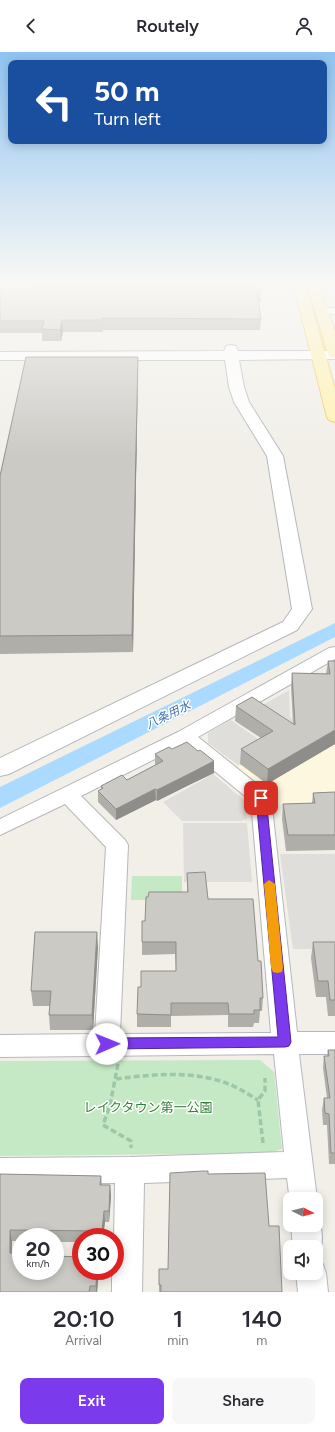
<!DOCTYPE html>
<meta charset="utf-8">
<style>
body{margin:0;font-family:Figtree,"Noto Sans JP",sans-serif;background:#f7f7f7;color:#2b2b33;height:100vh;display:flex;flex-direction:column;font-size:15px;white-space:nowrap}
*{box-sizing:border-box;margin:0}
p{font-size:13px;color:#7c7c81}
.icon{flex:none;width:22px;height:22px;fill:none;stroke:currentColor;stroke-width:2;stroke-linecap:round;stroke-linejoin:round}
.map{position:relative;height:1240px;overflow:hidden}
.details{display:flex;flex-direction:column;background:#fff;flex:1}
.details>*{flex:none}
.guide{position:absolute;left:8px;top:8px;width:319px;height:84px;border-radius:8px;box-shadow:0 2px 10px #0003;background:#1a4fa0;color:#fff;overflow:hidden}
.needle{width:26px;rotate:96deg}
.tools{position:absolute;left:283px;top:1140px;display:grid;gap:8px}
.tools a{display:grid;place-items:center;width:40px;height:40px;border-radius:8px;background:#fff;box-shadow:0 2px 10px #0003;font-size:20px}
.speed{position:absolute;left:12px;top:1176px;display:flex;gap:8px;font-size:20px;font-weight:700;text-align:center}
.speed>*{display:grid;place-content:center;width:52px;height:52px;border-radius:50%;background:#fff;box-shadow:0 2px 10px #0003;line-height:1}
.speed small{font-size:10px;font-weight:400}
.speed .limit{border:6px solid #d22;background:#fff;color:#111}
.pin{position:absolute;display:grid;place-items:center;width:34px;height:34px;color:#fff;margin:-17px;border-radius:8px;box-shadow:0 2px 6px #0006}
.me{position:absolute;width:44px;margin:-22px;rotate:89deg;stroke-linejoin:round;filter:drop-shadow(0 0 3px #0008)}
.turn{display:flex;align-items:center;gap:14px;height:84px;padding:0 20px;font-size:18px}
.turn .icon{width:52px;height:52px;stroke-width:2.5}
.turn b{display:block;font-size:28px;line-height:34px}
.eta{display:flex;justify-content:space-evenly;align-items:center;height:68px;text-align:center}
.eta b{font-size:24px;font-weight:600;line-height:28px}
.cta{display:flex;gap:8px;margin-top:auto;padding:8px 20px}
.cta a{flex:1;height:46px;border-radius:8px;background:#7c3aed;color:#fff;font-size:16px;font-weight:600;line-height:46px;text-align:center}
.cta a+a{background:#f7f7f7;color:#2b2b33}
header{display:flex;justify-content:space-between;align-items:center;height:52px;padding:0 20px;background:#fff;font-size:18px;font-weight:600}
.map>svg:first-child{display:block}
.commercial{fill:#fef7e0}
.industrial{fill:#e0deda}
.green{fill:#c5e8c5}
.water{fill:#aadaff}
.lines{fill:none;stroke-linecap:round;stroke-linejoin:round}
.minor-casing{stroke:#b5b8bc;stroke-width:2}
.tertiary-casing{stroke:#b5b8bc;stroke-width:2}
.primary-casing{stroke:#f2c960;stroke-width:2}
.path{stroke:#9cc7a9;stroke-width:3.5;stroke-dasharray:6 3;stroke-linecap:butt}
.minor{fill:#fff;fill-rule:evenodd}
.tertiary{fill:#fff;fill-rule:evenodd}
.primary{fill:#fff2af;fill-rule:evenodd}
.wall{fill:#afaea9}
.shaded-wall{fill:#8f8d8a}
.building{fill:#cccac5;stroke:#8f8d8a}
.route{fill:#7c3aed;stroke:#51269a}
.slow{fill:#f59e0b}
.labels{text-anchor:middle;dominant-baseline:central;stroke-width:3;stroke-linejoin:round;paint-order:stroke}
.water-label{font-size:12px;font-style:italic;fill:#4174aa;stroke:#fff}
.near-park-label{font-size:13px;fill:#348238;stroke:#fff}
</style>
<header><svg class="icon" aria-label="back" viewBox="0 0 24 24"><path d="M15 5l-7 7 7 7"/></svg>Routely<svg class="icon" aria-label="person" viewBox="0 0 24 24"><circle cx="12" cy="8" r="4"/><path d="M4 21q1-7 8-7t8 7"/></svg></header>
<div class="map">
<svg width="335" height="1240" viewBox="0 0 335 1240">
<rect width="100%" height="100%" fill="#f1efe8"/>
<polygon class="commercial" points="320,663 335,664 335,753 270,753 271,744 237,715"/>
<g class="industrial">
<polygon points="289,638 290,665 295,670 281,677 254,658"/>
<polygon points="231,668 268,694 238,713 208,691 208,681"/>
<polygon points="213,722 245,749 247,767 241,769 182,769 163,750"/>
<polygon points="183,771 247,771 252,830 184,830"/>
<polygon points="280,802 335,802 335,897 293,897"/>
</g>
<g class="green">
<polygon points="132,824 182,824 182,848 131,848"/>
<polygon points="260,1008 274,1020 282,1097 269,1101 0,1104 0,1009"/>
</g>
<polygon class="water" points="335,571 335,585 0,756 0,735"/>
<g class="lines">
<defs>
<g id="minor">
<polygon points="321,256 335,256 335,262 317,261 316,259"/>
<path d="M 335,595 L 335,607 L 198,685 L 268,741 L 271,746 L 297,980 L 335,980 L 335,1002 L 299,1002 L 317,1147 L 316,1150 L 316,1147 L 290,1147 L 290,1150 L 287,1126 L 144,1131 L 142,1240 L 112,1240 L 112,1219 L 115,1219 L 114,1185 L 115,1131 L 0,1132 L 0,1106 L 130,1105 L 284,1100 L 274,1002 L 0,1005 L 0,983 L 95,982 L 106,795 L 65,752 L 0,783 L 0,767 L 178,680 L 329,596 ZM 183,693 L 251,749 L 271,981 L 120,982 L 128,793 L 125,788 L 81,744 Z"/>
<path d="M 316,1163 C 323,1176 324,1191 318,1205 L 316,1206 L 316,1195 L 293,1195 L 291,1173 L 316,1173 Z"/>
<polygon points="316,1208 322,1210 326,1221 328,1240 298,1240 296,1221 316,1221"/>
</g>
<polygon id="tertiary" points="231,293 236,294 238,299 335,299 335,307 239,308 244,335 249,350 283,404 312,557 297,578 9,722 0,724 0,706 283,570 292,557 267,404 234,350 229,335 225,308 0,308 0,300 224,299 226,294"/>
<g id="primary">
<polygon points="293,231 305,231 335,337 335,370 329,368 327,365"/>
<polygon points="317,241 323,245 335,280 335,306 330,305 328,302 311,245"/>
</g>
</defs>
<use href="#minor" class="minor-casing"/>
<use href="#tertiary" class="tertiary-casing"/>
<use href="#primary" class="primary-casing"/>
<g class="path">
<polyline points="118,1012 110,1053 103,1073 131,1089 131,1096"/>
<path d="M 116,1027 C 153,1022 196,1018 231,1033 C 241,1037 249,1043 258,1048"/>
<polyline points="263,1091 258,1048 265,1039 265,1026"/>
</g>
<use href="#minor" class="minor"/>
<use href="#tertiary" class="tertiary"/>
<use href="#primary" class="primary"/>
</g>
<g class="wall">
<polygon points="0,237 261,239 261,250 258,250 261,267 260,278 103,278 103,280 63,280 61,289 42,289 42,281 0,281"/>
<polygon points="138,305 133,600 0,602 0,424"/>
<polygon points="328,609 335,609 335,692 267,732 240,712 241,697 261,686 235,669 236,654 293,672 291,635 292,621 326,622"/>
<polygon points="172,697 198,699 214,709 214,721 189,733 157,749 156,748 116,768 98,750 98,739 101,738 101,734 127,728 155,713 155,702"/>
<polygon points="335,740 335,798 286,799 282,767 283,752 312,751 313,741"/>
<polygon points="187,821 258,909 263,946 262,959 260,959 259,971 254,971 253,975 228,975 228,963 171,964 171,975 137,975 137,962 141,935 176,919 175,902 142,903 142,869 145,869 187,840"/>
<polygon points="313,890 335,890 335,964 328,964 326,945 316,945 311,906"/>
<polygon points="98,895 93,978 50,978 49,963 50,954 33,954 31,939"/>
<polygon points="328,998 335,998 335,1112 329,1112 327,1073 323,1073 322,1058 324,1046 327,1046 323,1016 324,1004 327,1004"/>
<polygon points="0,1122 101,1124 102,1133 110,1133 111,1145 109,1170 105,1170 103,1185 81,1185 81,1190 55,1190 55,1185 21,1185 21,1189 12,1189 12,1201 81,1219 99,1219 97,1240 0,1240"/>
<polygon points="208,1122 269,1174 282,1240 159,1240 159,1233 168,1217"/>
</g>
<g class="shaded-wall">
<polygon points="62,268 63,280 61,289 60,278"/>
<polygon points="138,305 138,318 133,600 132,583"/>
<polygon points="335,678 335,692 267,732 268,717"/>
<polygon points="214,709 214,721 189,733 157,749 157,738 189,722"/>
<polygon points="155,737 156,748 116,768 116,757"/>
<polygon points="97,880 98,895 93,978 92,963"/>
<polygon points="110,1133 111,1145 109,1170 109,1159"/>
<polygon points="104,1159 105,1170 103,1185 102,1185 102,1179"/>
<polygon points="10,1178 12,1189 11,1212 10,1201"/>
<polygon points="97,1219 99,1219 97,1240 96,1240 96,1234"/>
</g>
<g class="building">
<polygon points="36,231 260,231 261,239 257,239 261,267 102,266 102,268 62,268 60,278 42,277 44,269 0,269 0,237 34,237"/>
<polygon points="26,305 138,305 132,583 0,584 0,424"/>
<polygon points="328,609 335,609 335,678 268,717 241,697 273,679 236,654 252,645 295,673 292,621 330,622"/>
<polygon points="187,690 198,699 200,698 214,709 189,722 157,738 155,737 116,757 98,739 103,736 101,734 122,723 127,728 163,709 155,702 169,695 172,697"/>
<polygon points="335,740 335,783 288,783 283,752 315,751 313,741"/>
<polygon points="205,820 208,847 253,847 258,909 261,909 263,946 260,946 260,958 254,958 254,962 229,962 228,951 171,951 171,963 137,962 138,935 141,935 141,919 176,919 176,890 142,890 142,869 145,869 146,845 148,845 149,840 188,840 187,821"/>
<polygon points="35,880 97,880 92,963 49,963 51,939 31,939"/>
<polygon points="313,890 335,890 335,948 330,948 328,929 318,929"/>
<polygon points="328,998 335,998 335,1101 331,1101 329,1062 325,1061 324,1046 330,1046 324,1004 329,1004"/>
<polygon points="203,1119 208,1119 208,1122 265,1121 269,1174 279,1174 282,1240 161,1240 161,1233 159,1233 159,1217 168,1217 170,1121"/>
<polygon points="0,1122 101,1124 100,1133 110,1133 109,1159 104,1159 102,1179 10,1178 10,1201 21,1202 21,1219 55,1219 55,1204 81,1205 81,1219 97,1219 96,1234 90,1234 89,1240 0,1240"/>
</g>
<linearGradient id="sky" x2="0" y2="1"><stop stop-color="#8fc3f1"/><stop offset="0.57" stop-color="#f9f8f5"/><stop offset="1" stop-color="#f9f8f5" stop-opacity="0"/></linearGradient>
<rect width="335" height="404" fill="url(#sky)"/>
<polygon class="route" points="261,742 266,746 291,990 289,994 285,995 107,997 103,996 101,992 103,988 107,986 278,985 256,746"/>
<polygon class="slow" points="269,828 275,832 283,916 282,920 277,921 273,920 271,916 264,832"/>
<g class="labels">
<g class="water-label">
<text transform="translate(168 663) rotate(-26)">八条用水</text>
</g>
<g class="near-park-label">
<text x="148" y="1055">レイクタウン第一公園</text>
</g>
</g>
</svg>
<div class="tools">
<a><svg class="needle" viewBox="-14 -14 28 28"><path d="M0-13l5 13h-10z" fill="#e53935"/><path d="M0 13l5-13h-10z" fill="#7c7c81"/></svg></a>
<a><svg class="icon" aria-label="sound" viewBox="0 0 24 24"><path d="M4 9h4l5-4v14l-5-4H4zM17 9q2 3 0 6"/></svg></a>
</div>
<div class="speed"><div>20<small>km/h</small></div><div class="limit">30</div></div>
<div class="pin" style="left:261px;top:746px;background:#d93025"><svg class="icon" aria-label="arrive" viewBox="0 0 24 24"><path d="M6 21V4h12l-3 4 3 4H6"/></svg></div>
<svg class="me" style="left:107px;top:992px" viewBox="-20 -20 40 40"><circle r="19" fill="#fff"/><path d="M0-13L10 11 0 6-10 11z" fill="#7c3aed"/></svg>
<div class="guide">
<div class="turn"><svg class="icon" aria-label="left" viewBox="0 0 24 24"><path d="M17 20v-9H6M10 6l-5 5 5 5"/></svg><div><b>50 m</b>Turn left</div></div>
</div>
</div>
<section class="details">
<div class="eta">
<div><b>20:10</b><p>Arrival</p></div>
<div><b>1</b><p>min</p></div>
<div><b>140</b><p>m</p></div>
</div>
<div class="cta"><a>Exit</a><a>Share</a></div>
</section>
